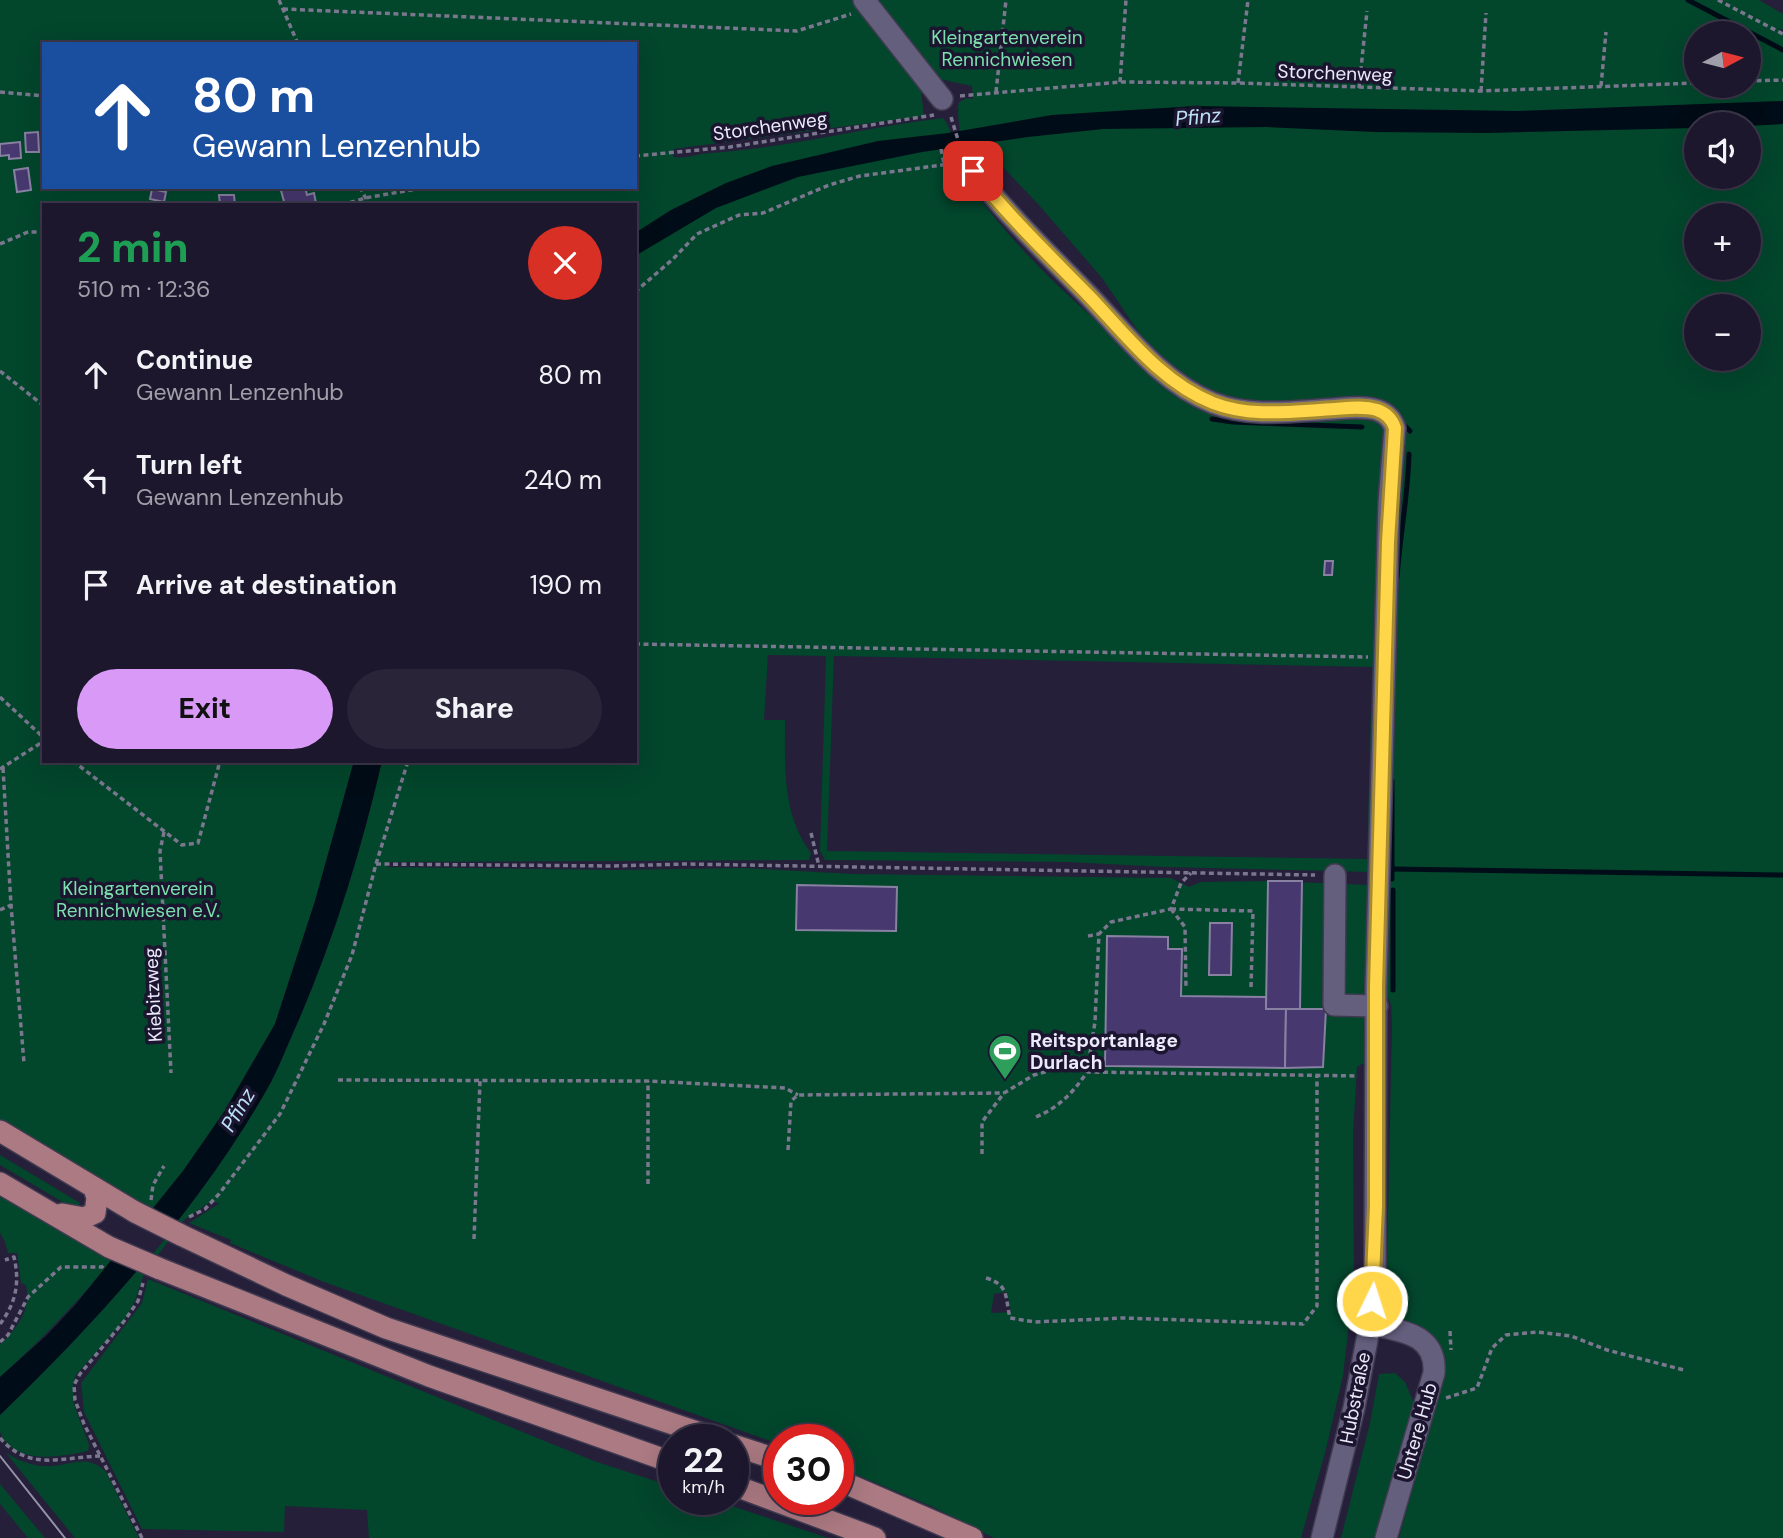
<!DOCTYPE html>
<meta charset="utf-8">
<style>
body{margin:0;font-family:"DM Sans",sans-serif;background:#292438;color:#f1f3f6;height:100vh;display:flex;flex-direction:column;font-size:26px;white-space:nowrap}
*{box-sizing:border-box;margin:0}
p{font-size:23px;color:#a09fa9}
.icon{flex:none;width:38px;height:38px;fill:none;stroke:currentColor;stroke-width:2;stroke-linecap:round;stroke-linejoin:round}
.map{position:relative;flex:1;overflow:hidden}
.drawer{position:absolute;left:42px;top:203px;width:595px;height:560px;display:flex;flex-direction:column;background:#1c172c;border-radius:0px;box-shadow:0 7px 28px #0002,0 0 0 2px #3a3648}
.drawer>*{flex:none}
.guide{position:absolute;left:42px;top:42px;width:595px;height:147px;border-radius:0px;box-shadow:0 7px 28px #0002,0 0 0 2px #3a3648;background:#1a4fa0;color:#fff;overflow:hidden}
.needle{width:46px;rotate:83deg}
.fabs{position:absolute;left:1684px;top:21px;display:grid;gap:14px}
.fabs a{display:grid;place-items:center;width:77px;height:77px;border-radius:50%;background:#1c172c;box-shadow:0 7px 28px #0002,0 0 0 2px #3a3648;font-size:35px}
.speed{position:absolute;left:658px;top:1424px;display:flex;gap:14px;font-size:35px;font-weight:700;text-align:center}
.speed>*{display:grid;place-content:center;width:91px;height:91px;border-radius:50%;background:#1c172c;box-shadow:0 7px 28px #0002,0 0 0 2px #3a3648;line-height:1}
.speed small{font-size:18px;font-weight:400}
.speed .limit{border:10px solid #d22;background:#fff;color:#111}
.pin{position:absolute;display:grid;place-items:center;width:60px;height:60px;color:#fff;margin:-30px;border-radius:14px;box-shadow:0 4px 10px #0006}
.me{position:absolute;width:77px;margin:-38px;rotate:4deg;stroke-linejoin:round;filter:drop-shadow(0 0 5px #0008)}
.turn{display:flex;align-items:center;gap:24px;height:147px;padding:0 35px;font-size:32px}
.turn .icon{width:91px;height:91px;stroke-width:2.5}
.turn b{display:block;font-size:49px;line-height:60px}
.round{display:grid;place-items:center;flex:none;width:74px;height:74px;border-radius:37px;background:#292438}
.summary{display:flex;align-items:center;justify-content:space-between;height:119px;padding:0 35px}
h1{font-size:42px;font-weight:800;line-height:52px;color:#1e9e55}
.button{display:flex;gap:14px;margin-top:auto;padding:14px 35px}
.button a{flex:1;height:80px;border-radius:42px;background:#d99af7;color:#111;font-size:28px;font-weight:800;line-height:80px;text-align:center}
.button a+a{background:#292438;color:#f1f3f6}
ul{padding:0;list-style:none}
li{display:flex;align-items:center;gap:21px;height:105px;padding:0 35px}
li div{flex:1}
li b{display:block;font-size:26px}
li em{font-style:normal}
.map>svg:first-child{display:block}
.green{fill:#02462c;fill-rule:evenodd}
.water{fill:#000c17}
.pier{fill:#251f3a}
.lines{fill:none;stroke-linecap:round;stroke-linejoin:round}
.stream{stroke:#000c17;stroke-width:5}
.building{fill:#47386f;stroke:#8881a2;stroke-width:2}
.minor-casing{stroke:#403a50;stroke-width:24}
.major-casing{stroke:#403a50;stroke-width:24}
.path{stroke:#7b778e;stroke-width:3.5;stroke-dasharray:5 3.5;stroke-linecap:butt}
.minor{stroke:#655f7e;stroke-width:21}
.major{stroke:#ac7a83;stroke-width:21}
.tram{stroke:#9692a7;stroke-width:2}
.major-bridge-casing{stroke:#403a50;stroke-width:24;stroke-linecap:butt}
.major-bridge{stroke:#ac7a83;stroke-width:21}
.route-casing{stroke:#a68a30;stroke-width:18}
.route{stroke:#ffd54a;stroke-width:12}
.labels{text-anchor:middle;dominant-baseline:central;stroke-width:7;stroke-linejoin:round;paint-order:stroke}
.park-label{font-size:19px;fill:#7be0ad;stroke:#1c152f}
.street-label{font-size:19px;fill:#ece9fb;stroke:#1c152f}
.poi-label{font-size:19px;font-weight:bold;fill:#ece9fb;stroke:#1c152f;text-anchor:start}
.water-label{font-size:21px;font-style:italic;fill:#bce0f6;stroke:#1c152f}
</style>
<div class="map">
<svg width="1783" height="1538" viewBox="0 0 1783 1538">
<rect width="100%" height="100%" fill="#251f3a"/>
<g class="green">
<path d="M 0,0 L 860,0 L 920,83 L 924,116 L 673,149 L 673,157 C 686,159 696,154 710,153 C 788,148 865,127 943,118 C 952,128 951,140 955,153 C 961,170 972,189 984,204 C 1036,272 1104,327 1167,384 L 1189,397 L 1377,419 L 1385,429 L 1370,872 L 1165,867 L 1067,862 L 825,860 L 820,851 L 826,656 L 768,655 L 764,720 L 785,720 C 785,766 782,815 811,853 L 809,860 L 388,862 L 387,867 L 615,870 L 744,868 L 853,874 L 1171,878 L 1189,887 L 1201,882 L 1268,881 L 1371,885 L 1367,1061 L 1357,1067 L 1353,1134 L 1354,1281 L 1343,1376 L 1325,1453 L 1301,1538 L 994,1538 L 933,1507 L 838,1467 L 838,1440 L 779,1440 L 779,1444 L 324,1282 L 230,1243 L 231,1240 L 189,1223 L 220,1203 L 210,1202 L 184,1220 L 144,1274 L 135,1301 L 125,1319 L 76,1375 C 66,1400 82,1421 89,1445 L 88,1451 C 61,1457 14,1466 0,1432 C 0,1428 0,1420 0,1415 C 100,1319 203,1204 271,1082 C 281,1063 288,1043 297,1024 C 334,939 361,851 382,761 L 635,761 L 635,205 L 44,205 L 44,761 L 354,761 L 315,901 L 275,1024 L 224,1112 L 183,1171 L 153,1208 L 130,1197 L 0,1120 ZM 44,44 L 635,44 L 635,187 L 44,187 ZM 834,656 L 1372,667 L 1367,859 L 827,851 ZM 1007,1292 L 1011,1312 L 991,1313 L 994,1294 Z"/>
<path d="M 870,0 L 1759,0 L 1783,14 L 1783,30 L 1777,28 L 1783,33 L 1783,1538 L 1399,1538 L 1437,1396 L 1415,1328 L 1391,1316 L 1386,1307 L 1392,1027 L 1391,1005 L 1385,990 L 1399,416 L 1269,406 L 1201,393 L 1150,349 L 1102,278 L 1038,204 L 998,162 L 988,161 L 978,167 C 974,163 969,158 966,153 C 961,143 956,112 959,102 L 967,98 L 973,99 L 972,86 L 930,77 ZM 1696,33 L 1748,33 L 1748,86 L 1696,86 ZM 1696,124 L 1748,124 L 1748,177 L 1696,177 ZM 1696,215 L 1748,215 L 1748,268 L 1696,268 ZM 1696,306 L 1748,306 L 1748,359 L 1696,359 Z"/>
<polygon points="0,1155 80,1203 76,1210 0,1165"/>
<path d="M 0,1196 L 113,1259 C 78,1302 41,1340 0,1377 L 0,1345 C 18,1327 31,1311 26,1285 L 21,1283 L 17,1253 L 8,1253 L 5,1242 L 0,1233 Z"/>
<polygon points="148,1279 594,1461 674,1487 674,1500 714,1500 828,1538 369,1538 367,1510 285,1506 284,1532 142,1529 84,1412 81,1383 142,1303"/>
<polygon points="1395,1373 1405,1382 1414,1403 1376,1538 1341,1538 1370,1423 1379,1374"/>
<path d="M 6,1453 C 18,1460 29,1465 43,1466 C 67,1468 86,1451 106,1472 L 139,1538 L 75,1538 Z"/>
<polygon points="0,1484 45,1538 28,1538 0,1504"/>
</g>
<g class="water">
<polygon points="1783,101 1783,124 1748,126 1748,124 1696,124 1696,128 1486,133 1375,132 1266,127 1103,129 1028,137 922,152 798,177 716,208 635,256 635,233 671,210 726,183 772,166 878,141 948,133 1052,115 1195,106 1517,111"/>
<path d="M 354,761 L 382,761 C 361,851 334,939 297,1024 C 288,1043 281,1063 271,1082 C 203,1204 100,1319 0,1415 L 0,1377 L 47,1335 L 76,1304 L 183,1171 L 224,1112 L 275,1024 L 315,901 Z"/>
</g>
<polygon class="pier" points="148,1209 178,1223 139,1271 110,1257"/>
<g class="lines">
<g class="stream">
<polyline points="1688,0 1783,50"/>
<polyline points="1212,419 1233,422 1362,427"/>
<polyline points="1405,426 1410,431"/>
<path d="M 1397,577 C 1400,536 1408,495 1409,454"/>
<polyline points="1392,781 1392,879"/>
<polyline points="1392,869 1783,875"/>
<polyline points="1393,890 1393,990"/>
</g>
</g>
<g class="building">
<polygon points="38,132 39,152 26,152 25,133"/>
<polygon points="20,142 21,158 9,159 9,155 0,156 0,144"/>
<polygon points="28,168 31,190 17,192 14,170"/>
<polygon points="280,187 305,187 307,195 314,193 316,203 285,205"/>
<polygon points="152,189 166,192 164,202 150,199"/>
<polygon points="219,195 234,195 235,205 220,205"/>
<polygon points="1325,561 1333,561 1332,575 1324,575"/>
<polygon points="1268,881 1302,881 1300,1009 1266,1009"/>
<polygon points="797,885 897,887 896,931 796,930"/>
<polygon points="1210,923 1232,923 1231,975 1209,975"/>
<polygon points="1107,936 1168,937 1168,949 1182,949 1181,996 1266,997 1266,1009 1286,1009 1285,1068 1105,1066"/>
<polygon points="1286,1009 1326,1009 1323,1067 1285,1068"/>
</g>
<g class="lines">
<defs>
<g id="minor">
<polyline points="864,0 942,99"/>
<path d="M 973,171 C 1008,216 1049,255 1089,296 C 1126,335 1162,383 1213,403 C 1251,418 1295,411 1334,409 C 1348,408 1363,406 1377,410 C 1386,413 1392,419 1395,428 L 1389,502 L 1376,987 L 1375,1278 L 1370,1324 L 1354,1408 L 1322,1538"/>
<polyline points="1335,875 1334,1005 1377,1006"/>
<path d="M 1370,1324 C 1400,1331 1437,1333 1434,1373 L 1386,1538"/>
</g>
<g id="major">
<polyline points="0,1131 135,1212"/>
<polyline points="0,1183 109,1247"/>
<polyline points="62,1214 84,1218 95,1213 97,1198 94,1188"/>
<polyline points="181,1235 286,1285 386,1328 721,1440"/>
<polyline points="158,1268 429,1376 674,1463"/>
<polyline points="733,1445 779,1460"/>
<polyline points="838,1480 972,1538"/>
<polyline points="733,1485 875,1538"/>
</g>
</defs>
<use href="#minor" class="minor-casing"/>
<use href="#major" class="major-casing"/>
<g class="path">
<polyline points="279,0 298,44"/>
<polyline points="1718,0 1783,34"/>
<polyline points="283,9 797,31 851,14"/>
<polyline points="1748,81 1783,80"/>
<polyline points="1120,82 1126,0"/>
<polyline points="1238,83 1248,0"/>
<polyline points="1601,86 1606,32"/>
<polyline points="1359,88 1367,11"/>
<polyline points="1481,91 1486,13"/>
<polyline points="0,92 44,96"/>
<polyline points="996,92 1006,0"/>
<polyline points="960,96 1120,82 1238,83 1481,91 1696,83"/>
<polyline points="951,117 963,156"/>
<polyline points="941,149 944,164"/>
<polyline points="635,156 730,147 934,115"/>
<polyline points="360,187 369,205"/>
<polyline points="342,205 365,198 428,187"/>
<polyline points="0,244 28,232 44,232"/>
<polyline points="635,292 673,259 697,234 739,215 763,213 829,185 860,176 957,163"/>
<polyline points="0,371 44,406"/>
<polyline points="635,644 1368,657"/>
<polyline points="0,697 44,738"/>
<polyline points="73,761 182,845 198,843 220,761"/>
<polyline points="3,768 11,905 24,1063"/>
<polyline points="0,769 44,741"/>
<polyline points="164,832 160,851 171,1073"/>
<polyline points="811,833 819,866"/>
<polyline points="376,864 613,866 686,864 1315,875"/>
<polyline points="1171,909 1253,911 1251,988"/>
<polyline points="1171,909 1185,927 1186,988"/>
<polyline points="0,910 11,905"/>
<polyline points="1088,936 1099,934"/>
<polyline points="338,1080 648,1081 785,1088 798,1095"/>
<path d="M 1036,1117 C 1059,1107 1073,1093 1087,1072 L 1358,1076"/>
<polyline points="788,1150 791,1101 798,1095 1004,1093"/>
<polyline points="982,1154 982,1122 1004,1093 1034,1075 1073,1064 1087,1072 1095,1022 1099,934 1111,922 1171,909 1181,883 1191,873"/>
<polyline points="648,1184 648,1081"/>
<polyline points="151,1200 153,1185 164,1166"/>
<polyline points="189,1217 205,1209 219,1194 280,1114 324,1024 352,955 376,864 408,761"/>
<polyline points="474,1239 480,1081"/>
<path d="M 986,1278 C 1009,1285 1005,1296 1010,1318 L 1035,1322 L 1123,1318 L 1303,1324 L 1317,1306 L 1317,1075"/>
<path d="M 0,1324 C 16,1303 20,1283 14,1257 L 5,1260"/>
<polyline points="1450,1331 1451,1350"/>
<polyline points="0,1342 8,1335 28,1297 61,1267 102,1267 104,1265"/>
<polyline points="1446,1398 1477,1388 1492,1348 1506,1335 1537,1332 1571,1336 1607,1350 1684,1370"/>
<path d="M 0,1438 C 30,1472 61,1457 100,1456"/>
<polyline points="142,1538 84,1424 75,1400 74,1385 80,1374 125,1320 138,1301 143,1283"/>
</g>
<use href="#minor" class="minor"/>
<use href="#major" class="major"/>
<polyline class="tram" points="0,1456 65,1538"/>
<defs>
<g id="major-bridge">
<polyline points="135,1212 181,1235"/>
<polyline points="109,1247 158,1268"/>
</g>
</defs>
<use href="#major-bridge" class="major-bridge-casing"/>
<use href="#major-bridge" class="major-bridge"/>
</g>
<g class="lines">
<defs>
<path id="route" d="M 973,171 C 1008,216 1049,255 1089,296 C 1126,335 1162,383 1213,403 C 1251,418 1295,411 1335,409 C 1349,408 1363,406 1377,410 C 1386,413 1392,419 1395,428 L 1388,542 L 1376,987 L 1376,1206 L 1372,1301"/>
</defs>
<use href="#route" class="route-casing"/>
<use href="#route" class="route"/>
</g>
<defs>
<symbol id="stadium-pin" viewBox="-11 -11 22 30"><path d="M0 17L-7.5 6A9.5 9.5 0 1 1 7.5 6Z" fill="#2e9e5b" stroke="#1c152f"/><path d="M0-5a6.5 5 0 1 0 0 10a6.5 5 0 1 0 0-10ZM-3.5-1.8h7v3.6h-7Z" fill="#fff"/></symbol>
</defs>
<g fill-rule="evenodd">
<use href="#stadium-pin" x="986" y="1032" width="38" height="52"/>
</g>
<g class="labels">
<g class="park-label">
<text x="1007" y="37">Kleingartenverein<tspan x="1007" dy="22">Rennichwiesen</tspan></text>
<text x="138" y="888">Kleingartenverein<tspan x="138" dy="22">Rennichwiesen e.V.</tspan></text>
</g>
<g class="street-label">
<text transform="translate(1335 73) rotate(2)">Storchenweg</text>
<text transform="translate(770 126) rotate(-8)">Storchenweg</text>
<text transform="translate(153 995) rotate(-93)">Kiebitzweg</text>
<text transform="translate(1355 1398) rotate(-79)">Hubstraße</text>
<text transform="translate(1417 1431) rotate(-74)">Untere Hub</text>
</g>
<g class="poi-label">
<text x="1030" y="1040">Reitsportanlage<tspan x="1030" dy="22">Durlach</tspan></text>
</g>
<g class="water-label">
<text transform="translate(1198 117) rotate(-5)">Pfinz</text>
<text transform="translate(238 1110) rotate(-59)">Pfinz</text>
</g>
</g>
</svg>
<div class="fabs">
<a><svg class="needle" viewBox="-14 -14 28 28"><path d="M0-13l5 13h-10z" fill="#e53935"/><path d="M0 13l5-13h-10z" fill="#a09fa9"/></svg></a>
<a><svg class="icon" aria-label="sound" viewBox="0 0 24 24"><path d="M4 9h4l5-4v14l-5-4H4zM17 9q2 3 0 6"/></svg></a>
<a>+</a>
<a>−</a>
</div>
<div class="speed"><div>22<small>km/h</small></div><div class="limit">30</div></div>
<div class="pin" style="left:973px;top:171px;background:#d93025"><svg class="icon" aria-label="arrive" viewBox="0 0 24 24"><path d="M6 21V4h12l-3 4 3 4H6"/></svg></div>
<svg class="me" style="left:1372px;top:1301px" viewBox="-20 -20 40 40"><circle r="17" fill="#ffd54a" stroke="#fff" stroke-width="3"/><path d="M0-11L8 9 0 5-8 9z" fill="#fff"/></svg>
<div class="guide">
<div class="turn"><svg class="icon" aria-label="ahead" viewBox="0 0 24 24"><path d="M12 20V5M6 11l6-6 6 6"/></svg><div><b>80 m</b>Gewann Lenzenhub</div></div>
</div>
<section class="drawer">
<div class="summary"><div><h1>2 min</h1><p>510 m · 12:36</p></div><a class="round" style="background:#d93025;color:#fff"><svg class="icon" aria-label="close" viewBox="0 0 24 24"><path d="M6 6l12 12M18 6L6 18"/></svg></a></div>
<ul>
<li><svg class="icon" aria-label="ahead" viewBox="0 0 24 24"><path d="M12 20V5M6 11l6-6 6 6"/></svg><div><b>Continue</b><p>Gewann Lenzenhub</p></div><em>80 m</em></li>
<li><svg class="icon" aria-label="left" viewBox="0 0 24 24"><path d="M17 20v-9H6M10 6l-5 5 5 5"/></svg><div><b>Turn left</b><p>Gewann Lenzenhub</p></div><em>240 m</em></li>
<li><svg class="icon" aria-label="arrive" viewBox="0 0 24 24"><path d="M6 21V4h12l-3 4 3 4H6"/></svg><div><b>Arrive at destination</b></div><em>190 m</em></li>
</ul>
<div class="button"><a>Exit</a><a>Share</a></div>
</section>
</div>
